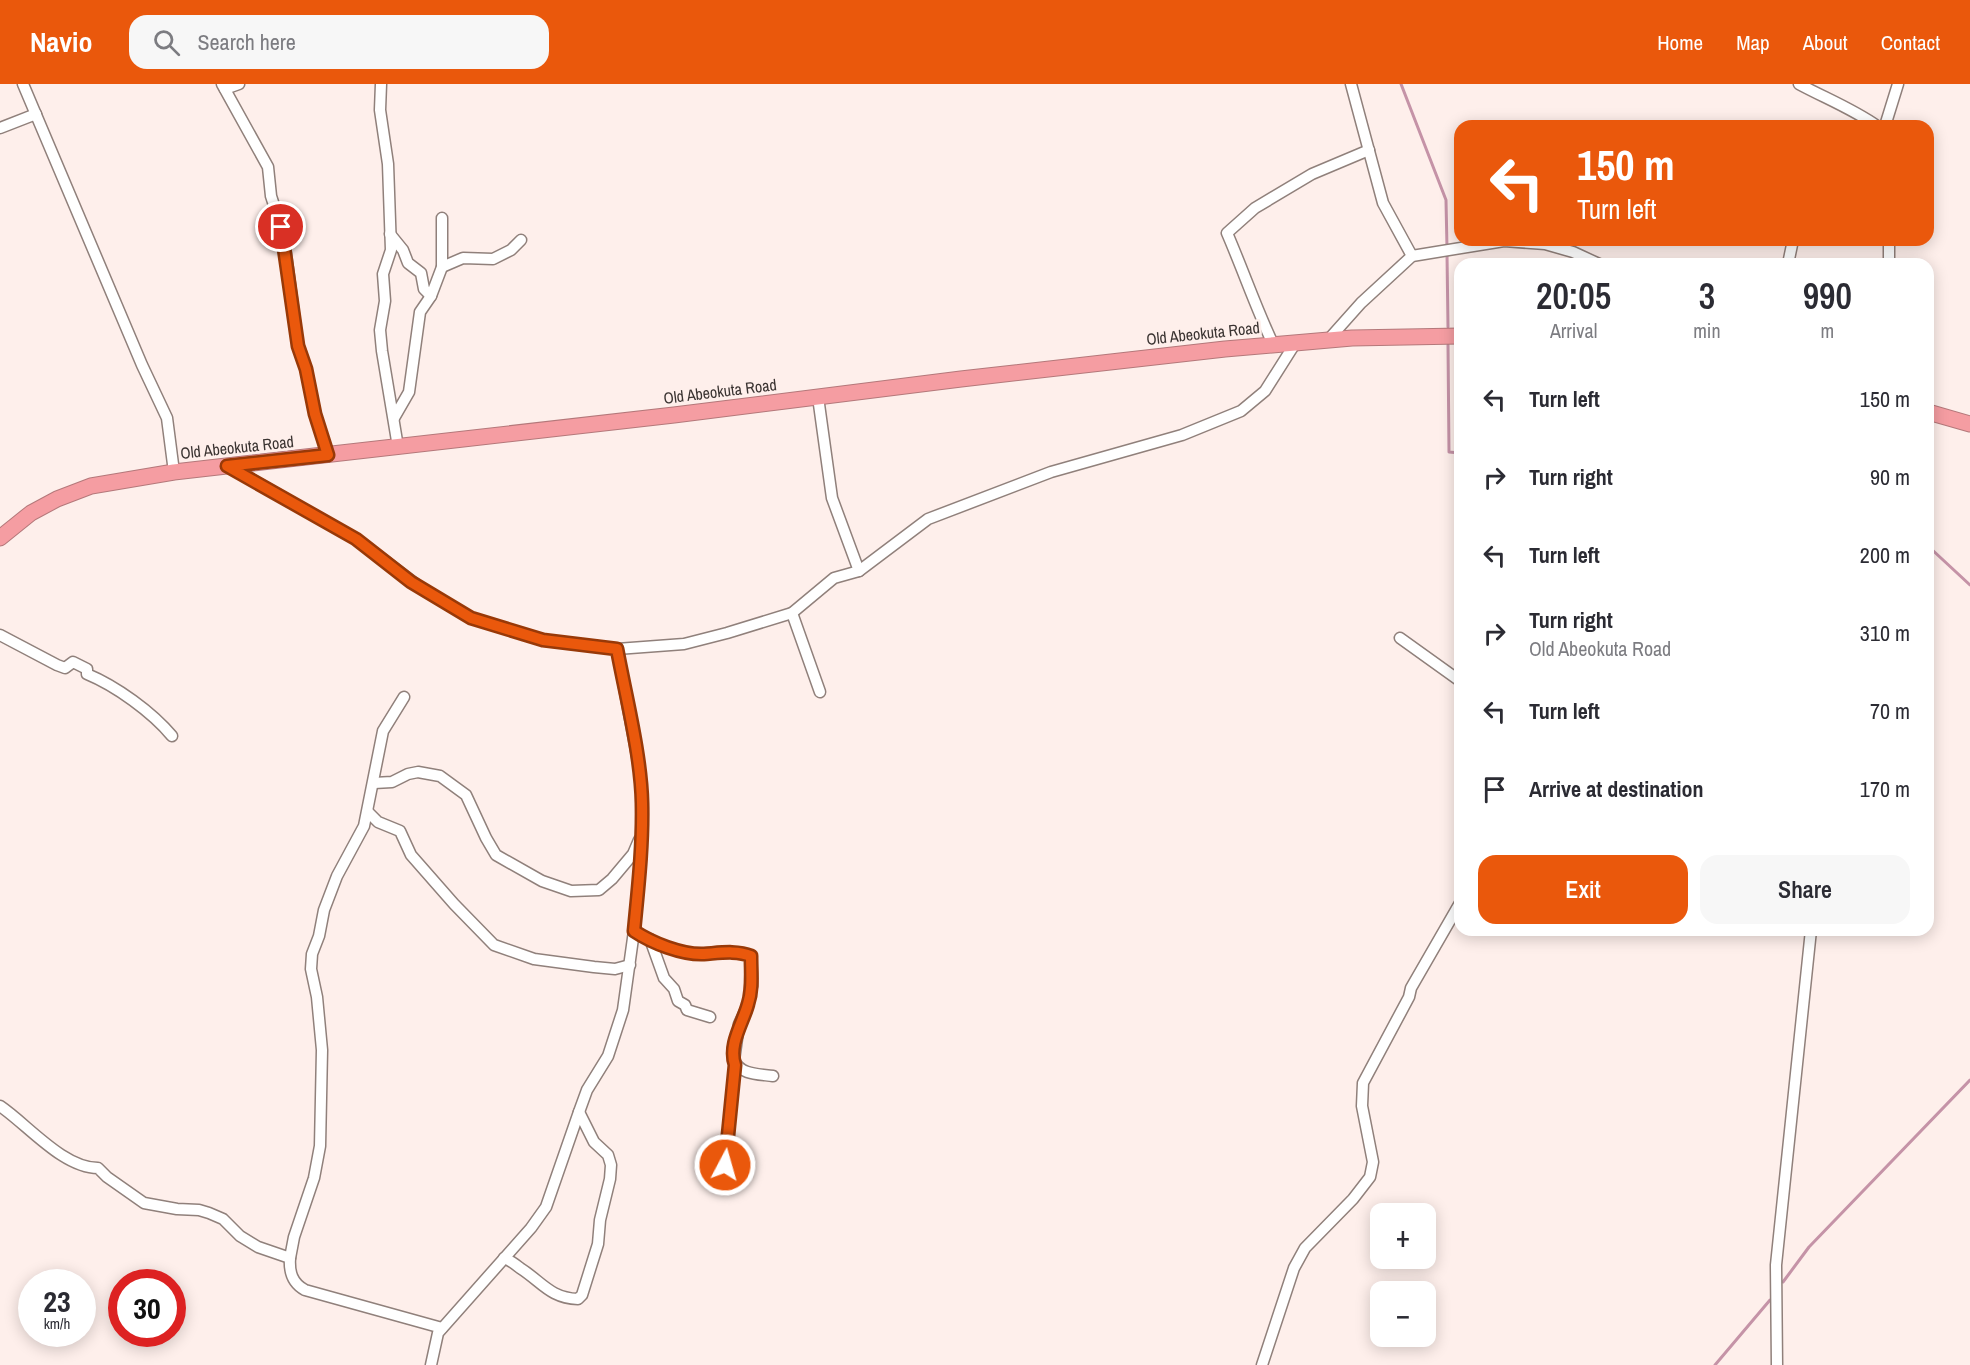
<!DOCTYPE html>
<meta charset="utf-8">
<style>
body{margin:0;font-family:"Archivo Narrow",sans-serif;background:#f7f7f7;color:#2b2b33;height:100vh;display:flex;flex-direction:column;font-size:22px;white-space:nowrap}
*{box-sizing:border-box;margin:0}
p{font-size:20px;color:#7c7c81}
.icon{flex:none;width:33px;height:33px;fill:none;stroke:currentColor;stroke-width:2;stroke-linecap:round;stroke-linejoin:round}
.map{position:relative;flex:1;overflow:hidden}
.panel{position:absolute;left:1454px;top:174px;width:480px;height:678px;display:flex;flex-direction:column;background:#fff;border-radius:18px;box-shadow:0 3px 15px #0003}
.panel>*{flex:none}
.top-card{position:absolute;left:1454px;top:36px;width:480px;height:126px;border-radius:18px;box-shadow:0 3px 15px #0003;background:#ea580c;color:#fff;overflow:hidden}
.buttons{position:absolute;left:1370px;top:1119px;display:grid;gap:12px}
.buttons a{display:grid;place-items:center;width:66px;height:66px;border-radius:12px;background:#fff;box-shadow:0 3px 15px #0003;font-size:30px}
.speed{position:absolute;left:18px;top:1185px;display:flex;gap:12px;font-size:30px;font-weight:700;text-align:center}
.speed>*{display:grid;place-content:center;width:78px;height:78px;border-radius:50%;background:#fff;box-shadow:0 3px 15px #0003;line-height:1}
.speed small{font-size:15px;font-weight:400}
.speed .limit{border:9px solid #d22;background:#fff;color:#111}
.pin{position:absolute;display:grid;place-items:center;width:51px;height:51px;color:#fff;margin:-26px;border:3px solid #fff;border-radius:50%;box-shadow:0 2px 6px #0007}
.me{position:absolute;width:66px;margin:-33px;rotate:6deg;stroke-linejoin:round;filter:drop-shadow(0 0 4px #0008)}
.turn{display:flex;align-items:center;gap:21px;height:126px;padding:0 24px;font-size:27px}
.turn .icon{width:78px;height:78px;stroke-width:2.5}
.turn b{display:block;font-size:42px;line-height:51px}
.eta{display:flex;justify-content:space-evenly;align-items:center;height:102px;text-align:center}
.eta b{font-size:36px;font-weight:600;line-height:42px}
.action{display:flex;gap:12px;margin-top:auto;padding:12px 24px}
.action a{flex:1;height:69px;border-radius:18px;background:#ea580c;color:#fff;font-size:24px;font-weight:600;line-height:69px;text-align:center}
.action a+a{background:#f7f7f7;color:#2b2b33}
ul{padding:0;list-style:none}
li{display:flex;align-items:center;gap:18px;height:78px;padding:0 24px}
li div{flex:1}
li b{display:block;font-size:22px}
li em{font-style:normal}
header{display:flex;align-items:center;gap:36px;box-sizing:border-box;height:84px;padding:0 30px;background:#ea580c;color:#fff}
header strong{font-size:28px}
nav{display:flex;gap:33px;margin-inline-start:auto;font-size:21px}
.search{width:420px;height:54px;background:#f7f7f7;display:flex;align-items:center;gap:15px;box-sizing:border-box;padding:0 21px;border-radius:18px;color:#7c7c81;font-size:22px}
.map>svg:first-child{display:block}
.lines{fill:none;stroke-linecap:round;stroke-linejoin:round}
.stream{stroke:#c593a7;stroke-width:3}
.minor-casing{stroke:#90807b;stroke-width:13}
.highway-casing{stroke:#b4787a;stroke-width:17}
.minor{stroke:#fff;stroke-width:10}
.highway{stroke:#f59da2;stroke-width:15}
.route-casing{stroke:#983908;stroke-width:15}
.route{stroke:#ea580c;stroke-width:10}
.labels{text-anchor:middle;dominant-baseline:central;stroke-width:5;stroke-linejoin:round;paint-order:stroke}
.street-label{font-size:16px;fill:#3a3331;stroke:#feefeb}
</style>
<header>
<strong>Navio</strong>
<div class="search"><svg class="icon" aria-label="search" viewBox="0 0 24 24"><circle cx="10" cy="10" r="6"/><path d="M15 15l6 6"/></svg>Search here</div>
<nav><a>Home</a><a>Map</a><a>About</a><a>Contact</a></nav>
</header>
<div class="map">
<svg width="1970" height="1281" viewBox="0 0 1970 1281">
<rect width="100%" height="100%" fill="#feefeb"/>
<g class="lines">
<g class="stream">
<polyline points="1401,0 1446,116 1447,164"/>
<polyline points="1447,170 1448,243"/>
<polyline points="1448,261 1449,368 1460,369"/>
<polyline points="1928,462 1970,501"/>
<polyline points="1783,1198 1809,1163 1970,996"/>
<polyline points="1715,1281 1770,1216"/>
</g>
<defs>
<g id="minor">
<polyline points="23,0 142,281 167,334 174,388"/>
<polyline points="222,0 268,83 271,112 281,143 286,170 298,262 306,285 315,330 328,371"/>
<polyline points="381,0 380,26 388,80 391,166 383,190 385,217 380,246 382,267 398,363"/>
<polyline points="1351,0 1383,119 1412,172"/>
<path d="M 1799,0 C 1825,14 1853,25 1877,42"/>
<polyline points="225,5 239,0"/>
<polyline points="1885,42 1898,0"/>
<polyline points="0,44 36,30"/>
<polyline points="390,150 403,166 408,179 421,189 424,205 431,212"/>
<polyline points="1788,180 1793,156"/>
<polyline points="1889,180 1889,156"/>
<polyline points="442,183 463,174 493,175 511,166 521,156"/>
<polyline points="1328,256 1361,219 1412,172 1504,157 1545,160 1573,168 1599,180"/>
<path d="M 1273,260 C 1256,224 1243,186 1227,149 L 1255,124 L 1312,90 L 1369,66"/>
<polyline points="818,313 832,414 859,487"/>
<polyline points="394,334 409,308 420,228 431,212 442,183 442,134"/>
<polyline points="228,382 356,455 425,507 471,534 543,556 617,565 684,560 727,549 792,529 834,494 859,487 928,435 1051,388 1182,351 1241,327 1265,307 1296,258"/>
<polyline points="792,529 820,608"/>
<path d="M 0,551 L 57,581 L 65,584 L 73,578 L 87,585 L 87,590 C 116,602 152,628 172,652"/>
<polyline points="1400,554 1460,597"/>
<polyline points="374,699 392,698 408,690 418,688 440,692 466,711 486,754 496,771 542,797 571,807 599,806 612,795 633,770 639,756"/>
<polyline points="368,728 378,738 400,747 411,771 454,820 494,861 534,875 594,883 615,885 630,881"/>
<path d="M 634,847 C 652,859 683,871 704,870 C 719,869 737,866 751,872 L 752,902 L 748,921 L 739,940 L 734,976 C 740,991 759,990 773,992"/>
<polyline points="650,855 664,894 674,905 678,917 685,921 687,926 710,933"/>
<path d="M 0,1022 C 28,1041 63,1084 98,1084 L 107,1093 L 144,1119 L 177,1125 L 199,1126 L 209,1129 L 223,1135 L 240,1152 L 258,1163 L 290,1174 C 289,1188 292,1199 305,1206 L 442,1244"/>
<polyline points="725,1081 735,981"/>
<polyline points="290,1174 294,1153 314,1094 320,1062 322,966 317,913 311,885 312,870 319,852 324,826 337,792 364,742 383,647 404,613"/>
<path d="M 504,1174 C 510,1176 515,1180 520,1184 C 542,1198 550,1214 578,1215 L 582,1211 L 598,1160 L 600,1136 L 610,1095 L 611,1081 L 608,1071 L 594,1058 L 579,1028"/>
<polyline points="431,1281 438,1249 531,1144 546,1123 579,1028 587,1006 608,972 623,926 634,847 641,771 642,718 640,688 617,565"/>
<polyline points="1262,1281 1294,1184 1305,1164 1353,1115 1370,1093 1373,1078 1362,1022 1363,999 1409,913 1411,904 1460,819"/>
<polyline points="1777,1281 1776,1181 1811,846"/>
</g>
<g id="highway">
<polyline points="1928,328 1970,340"/>
<polyline points="0,454 31,429 57,415 91,402 174,388 674,331 961,295 1225,265 1352,254 1460,252"/>
</g>
</defs>
<use href="#minor" class="minor-casing"/>
<use href="#highway" class="highway-casing"/>
<use href="#minor" class="minor"/>
<use href="#highway" class="highway"/>
</g>
<g class="lines">
<defs>
<path id="route" d="M 281,143 L 298,262 L 306,285 L 315,330 L 328,371 L 227,382 L 356,455 L 411,498 L 471,534 L 543,556 L 617,565 C 626,613 641,671 642,719 C 643,762 638,805 634,847 C 652,859 682,871 704,870 C 719,869 737,866 751,872 C 751,889 753,905 748,920 C 743,939 728,960 735,981 L 725,1081"/>
</defs>
<use href="#route" class="route-casing"/>
<use href="#route" class="route"/>
</g>
<g class="labels">
<g class="street-label">
<text transform="translate(1203 249) rotate(-6)">Old Abeokuta Road</text>
<text transform="translate(720 307) rotate(-7)">Old Abeokuta Road</text>
<text transform="translate(237 363) rotate(-6)">Old Abeokuta Road</text>
</g>
</g>
</svg>
<div class="buttons">
<a>+</a>
<a>−</a>
</div>
<div class="speed"><div>23<small>km/h</small></div><div class="limit">30</div></div>
<div class="pin" style="left:281px;top:143px;background:#d93025"><svg class="icon" aria-label="arrive" viewBox="0 0 24 24"><path d="M6 21V4h12l-3 4 3 4H6"/></svg></div>
<svg class="me" style="left:725px;top:1081px" viewBox="-20 -20 40 40"><circle r="17" fill="#ea580c" stroke="#fff" stroke-width="3"/><path d="M0-11L8 9 0 5-8 9z" fill="#fff"/></svg>
<div class="top-card">
<div class="turn"><svg class="icon" aria-label="left" viewBox="0 0 24 24"><path d="M17 20v-9H6M10 6l-5 5 5 5"/></svg><div><b>150 m</b>Turn left</div></div>
</div>
<section class="panel">
<div class="eta">
<div><b>20:05</b><p>Arrival</p></div>
<div><b>3</b><p>min</p></div>
<div><b>990</b><p>m</p></div>
</div>
<ul>
<li><svg class="icon" aria-label="left" viewBox="0 0 24 24"><path d="M17 20v-9H6M10 6l-5 5 5 5"/></svg><div><b>Turn left</b></div><em>150 m</em></li>
<li><svg class="icon" aria-label="right" viewBox="0 0 24 24"><path d="M7 20v-9h11M14 6l5 5-5 5"/></svg><div><b>Turn right</b></div><em>90 m</em></li>
<li><svg class="icon" aria-label="left" viewBox="0 0 24 24"><path d="M17 20v-9H6M10 6l-5 5 5 5"/></svg><div><b>Turn left</b></div><em>200 m</em></li>
<li><svg class="icon" aria-label="right" viewBox="0 0 24 24"><path d="M7 20v-9h11M14 6l5 5-5 5"/></svg><div><b>Turn right</b><p>Old Abeokuta Road</p></div><em>310 m</em></li>
<li><svg class="icon" aria-label="left" viewBox="0 0 24 24"><path d="M17 20v-9H6M10 6l-5 5 5 5"/></svg><div><b>Turn left</b></div><em>70 m</em></li>
<li><svg class="icon" aria-label="arrive" viewBox="0 0 24 24"><path d="M6 21V4h12l-3 4 3 4H6"/></svg><div><b>Arrive at destination</b></div><em>170 m</em></li>
</ul>
<div class="action"><a>Exit</a><a>Share</a></div>
</section>
</div>
